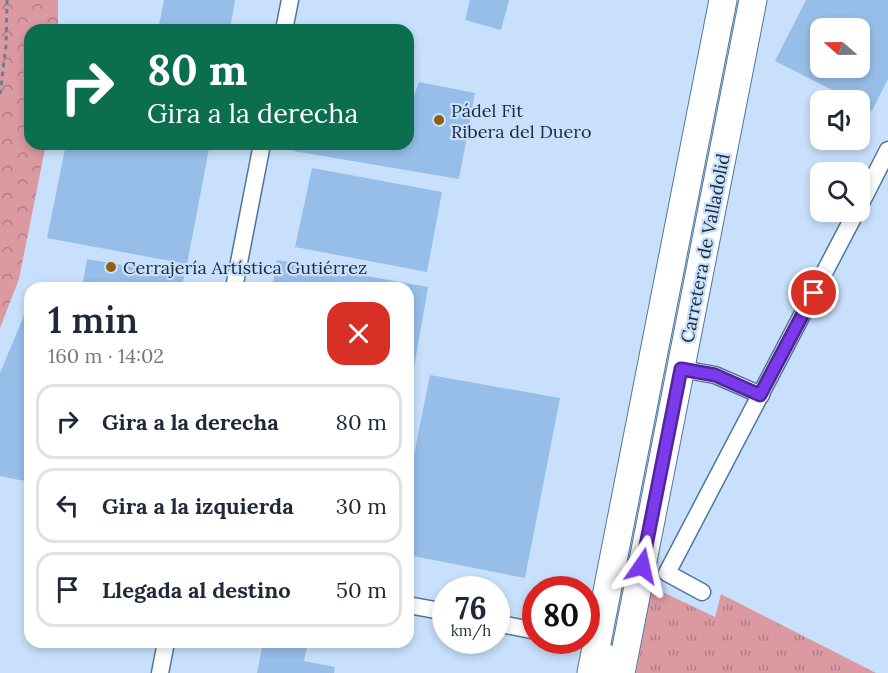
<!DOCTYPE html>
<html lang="es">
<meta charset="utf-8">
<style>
body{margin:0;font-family:Lora,serif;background:#f2f2f3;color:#1f2937;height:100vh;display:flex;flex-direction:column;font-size:22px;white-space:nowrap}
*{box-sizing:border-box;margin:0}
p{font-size:20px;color:#747a83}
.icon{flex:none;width:33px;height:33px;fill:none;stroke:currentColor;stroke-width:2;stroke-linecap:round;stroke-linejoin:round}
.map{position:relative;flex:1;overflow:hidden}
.details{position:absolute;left:24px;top:282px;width:390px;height:366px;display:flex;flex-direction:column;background:#fff;border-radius:18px;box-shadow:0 3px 9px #0003}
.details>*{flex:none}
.top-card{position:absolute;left:24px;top:24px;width:390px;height:126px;border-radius:18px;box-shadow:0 3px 9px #0003;background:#0b6e4f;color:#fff;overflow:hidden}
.needle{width:39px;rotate:290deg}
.fabs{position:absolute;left:810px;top:18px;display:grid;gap:12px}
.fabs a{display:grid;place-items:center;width:60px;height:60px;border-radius:12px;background:#fff;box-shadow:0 3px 9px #0003;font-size:30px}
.speed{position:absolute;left:432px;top:576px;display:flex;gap:12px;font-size:30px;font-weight:700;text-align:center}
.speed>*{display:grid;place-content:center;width:78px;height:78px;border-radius:50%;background:#fff;box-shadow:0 3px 9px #0003;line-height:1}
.speed small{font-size:15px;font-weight:400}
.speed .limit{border:9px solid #d22;background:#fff;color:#111}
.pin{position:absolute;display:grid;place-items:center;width:51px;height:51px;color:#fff;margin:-26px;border:3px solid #fff;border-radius:50%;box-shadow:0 2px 6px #0007}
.me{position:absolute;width:66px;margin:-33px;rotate:11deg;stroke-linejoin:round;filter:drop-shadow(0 0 4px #0008)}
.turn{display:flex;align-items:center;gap:21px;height:126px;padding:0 24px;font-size:27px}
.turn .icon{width:78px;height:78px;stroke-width:2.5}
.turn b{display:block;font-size:42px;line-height:51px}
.round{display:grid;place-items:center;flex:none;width:63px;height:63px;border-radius:18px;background:#f2f2f3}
.overview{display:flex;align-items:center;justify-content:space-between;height:102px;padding:0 24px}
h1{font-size:36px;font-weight:600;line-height:45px}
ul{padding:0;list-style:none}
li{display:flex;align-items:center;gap:18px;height:75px;margin:0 12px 9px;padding:0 12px;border:3px solid #e0e1e3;border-radius:18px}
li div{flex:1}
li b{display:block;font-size:22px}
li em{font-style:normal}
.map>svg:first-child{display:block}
.grass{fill:url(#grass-tufts)}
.forest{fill:url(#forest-crowns)}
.building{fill:#96bee9;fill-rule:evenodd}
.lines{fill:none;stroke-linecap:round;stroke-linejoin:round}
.minor-casing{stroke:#51769e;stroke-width:19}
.trunk-casing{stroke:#51769e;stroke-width:29}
.path{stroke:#6a7e93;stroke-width:3;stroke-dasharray:4.5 4.5;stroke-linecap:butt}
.minor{stroke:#fff;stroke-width:16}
.trunk{stroke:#fff;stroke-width:27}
.route-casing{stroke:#51269a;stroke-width:15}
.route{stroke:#7c3aed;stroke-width:10}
.poi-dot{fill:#925f10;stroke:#c8e0fb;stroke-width:2}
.labels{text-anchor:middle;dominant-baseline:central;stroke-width:4.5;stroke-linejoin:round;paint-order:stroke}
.poi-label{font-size:18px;fill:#1a2a3a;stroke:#c8e0fb;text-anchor:start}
.street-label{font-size:18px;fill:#1a2a3a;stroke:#c8e0fb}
</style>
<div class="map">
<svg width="888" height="673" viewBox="0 0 888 673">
<defs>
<pattern id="grass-tufts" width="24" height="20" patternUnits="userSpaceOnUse" patternTransform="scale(1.5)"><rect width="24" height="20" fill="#db99a1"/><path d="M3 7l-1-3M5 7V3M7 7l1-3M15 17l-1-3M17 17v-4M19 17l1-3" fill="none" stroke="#b17d84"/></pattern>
<pattern id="forest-crowns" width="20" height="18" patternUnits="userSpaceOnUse" patternTransform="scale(1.5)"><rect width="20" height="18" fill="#db99a1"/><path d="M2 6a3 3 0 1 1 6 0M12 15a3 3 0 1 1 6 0" fill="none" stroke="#b17d84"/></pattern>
</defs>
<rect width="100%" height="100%" fill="#c8e0fb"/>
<polygon class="grass" points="652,587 715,617 721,594 876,673 636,673"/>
<polygon class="forest" points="0,0 58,0 58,30 30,30 30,144 46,144 19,279 0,328"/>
<g class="building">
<polygon points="164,0 235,0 230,30 158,30"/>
<polygon points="470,0 509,0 501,30 465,20"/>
<path d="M 806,0 L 888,0 L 888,79 L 872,111 L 860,105 L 860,100 L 852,100 L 775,61 ZM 820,28 L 860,28 L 860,68 L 820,68 Z"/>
<polygon points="419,82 475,93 459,179 293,151 295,144 408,144 408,95 414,96"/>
<polygon points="66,144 210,144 187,264 47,238"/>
<polygon points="312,168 442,192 427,272 295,247"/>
<polygon points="87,259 184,276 182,288 82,288"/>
<polygon points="277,260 428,287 413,373 408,372 408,288 272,288"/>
<polygon points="30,301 30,482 0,476 0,373"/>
<polygon points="430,375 560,398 525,578 408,555 408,484"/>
<polygon points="263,642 308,642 304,661 335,667 334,673 257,673"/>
</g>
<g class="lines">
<defs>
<g id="minor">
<polyline points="284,30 290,0"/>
<polyline points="860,205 888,150"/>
<polyline points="234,288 262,144"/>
<polyline points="681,369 715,375 761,395"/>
<polyline points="702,592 667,573 856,212"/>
<polyline points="408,605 446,612"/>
<polyline points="496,623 536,631"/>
<polyline points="594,642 607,652 607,673"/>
<polyline points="160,673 166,642"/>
</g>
<g id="trunk">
<polyline points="591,673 723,0"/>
<polyline points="621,673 753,0"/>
</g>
</defs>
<use href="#minor" class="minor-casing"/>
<use href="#trunk" class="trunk-casing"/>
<polyline class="path" points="0,94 6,46 7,0"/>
<use href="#minor" class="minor"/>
<use href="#trunk" class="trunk"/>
</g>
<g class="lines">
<defs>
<polyline id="route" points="642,566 681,369 715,375 760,395 814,293"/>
</defs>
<use href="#route" class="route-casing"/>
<use href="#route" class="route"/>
</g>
<g class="poi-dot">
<circle cx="439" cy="120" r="6"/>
<circle cx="111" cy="267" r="6"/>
</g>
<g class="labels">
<g class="poi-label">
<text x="451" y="110">Pádel Fit<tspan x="451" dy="21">Ribera del Duero</tspan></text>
<text x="123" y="267">Cerrajería Artística Gutiérrez</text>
</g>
<g class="street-label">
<text transform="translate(705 248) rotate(-79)">Carretera de Valladolid</text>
</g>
</g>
</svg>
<div class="fabs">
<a><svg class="needle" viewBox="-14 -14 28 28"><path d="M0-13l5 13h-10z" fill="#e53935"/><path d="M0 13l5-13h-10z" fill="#747a83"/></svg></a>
<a><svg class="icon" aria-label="sound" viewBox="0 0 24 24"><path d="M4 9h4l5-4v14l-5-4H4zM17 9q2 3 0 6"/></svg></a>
<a><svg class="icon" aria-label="search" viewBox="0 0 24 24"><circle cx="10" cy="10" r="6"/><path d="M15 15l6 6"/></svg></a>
</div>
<div class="speed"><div>76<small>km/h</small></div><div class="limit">80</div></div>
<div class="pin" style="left:814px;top:293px;background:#d93025"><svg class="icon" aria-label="arrive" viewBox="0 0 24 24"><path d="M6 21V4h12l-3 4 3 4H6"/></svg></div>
<svg class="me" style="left:642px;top:566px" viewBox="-20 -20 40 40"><path d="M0-17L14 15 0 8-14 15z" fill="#7c3aed" stroke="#fff" stroke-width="4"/></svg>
<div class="top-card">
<div class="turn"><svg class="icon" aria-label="right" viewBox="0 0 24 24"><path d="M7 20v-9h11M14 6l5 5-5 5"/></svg><div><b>80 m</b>Gira a la derecha</div></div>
</div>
<section class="details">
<div class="overview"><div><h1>1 min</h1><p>160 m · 14:02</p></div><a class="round" style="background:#d93025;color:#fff"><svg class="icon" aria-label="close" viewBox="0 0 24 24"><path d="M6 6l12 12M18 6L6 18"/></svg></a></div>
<ul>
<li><svg class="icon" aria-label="right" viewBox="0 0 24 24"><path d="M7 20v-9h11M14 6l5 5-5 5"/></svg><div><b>Gira a la derecha</b></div><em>80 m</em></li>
<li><svg class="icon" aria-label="left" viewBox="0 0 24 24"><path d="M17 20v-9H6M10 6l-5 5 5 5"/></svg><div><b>Gira a la izquierda</b></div><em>30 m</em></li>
<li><svg class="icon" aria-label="arrive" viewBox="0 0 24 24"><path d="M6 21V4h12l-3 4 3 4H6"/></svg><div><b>Llegada al destino</b></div><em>50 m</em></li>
</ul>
</section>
</div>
